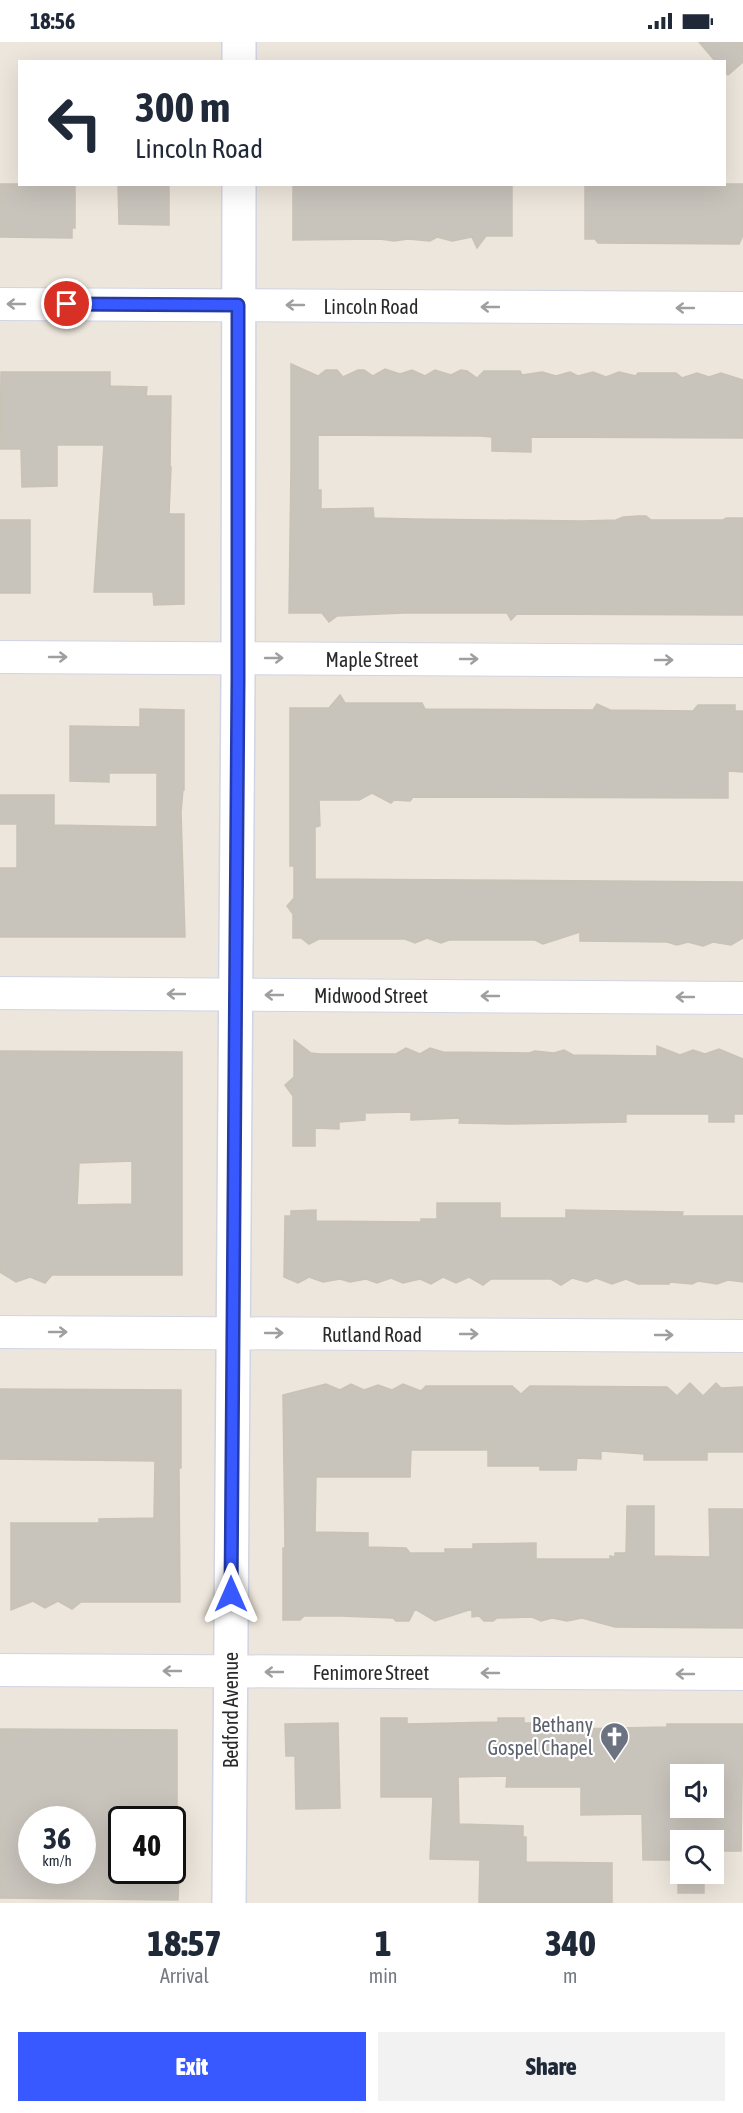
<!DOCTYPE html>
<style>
body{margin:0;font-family:"Asap Condensed",sans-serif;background:#f2f2f3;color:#1f2937;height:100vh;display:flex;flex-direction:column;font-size:22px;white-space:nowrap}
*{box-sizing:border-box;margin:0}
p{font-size:20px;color:#747a83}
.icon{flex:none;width:33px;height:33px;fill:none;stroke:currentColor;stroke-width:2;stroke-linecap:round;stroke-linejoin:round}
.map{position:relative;height:1861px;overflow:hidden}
.drawer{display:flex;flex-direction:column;background:#fff;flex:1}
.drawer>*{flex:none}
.top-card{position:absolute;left:18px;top:18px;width:708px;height:126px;border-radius:0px;box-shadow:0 6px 24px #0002;background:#fff;color:#1f2937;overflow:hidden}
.tools{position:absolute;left:670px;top:1722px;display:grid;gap:12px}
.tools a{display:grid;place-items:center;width:54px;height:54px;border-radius:0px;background:#fff;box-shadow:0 6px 24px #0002;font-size:30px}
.speed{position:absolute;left:18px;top:1764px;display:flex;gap:12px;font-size:30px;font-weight:700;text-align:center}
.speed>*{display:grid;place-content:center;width:78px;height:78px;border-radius:50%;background:#fff;box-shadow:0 6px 24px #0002;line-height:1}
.speed small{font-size:15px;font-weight:400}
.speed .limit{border:3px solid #111;border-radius:9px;background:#fff;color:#111}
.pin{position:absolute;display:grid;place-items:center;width:51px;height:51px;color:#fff;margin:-26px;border:3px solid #fff;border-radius:50%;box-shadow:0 2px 6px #0007}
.me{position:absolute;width:66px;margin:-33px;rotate:0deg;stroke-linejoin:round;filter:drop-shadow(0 0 4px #0008)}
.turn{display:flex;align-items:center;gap:21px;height:126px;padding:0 18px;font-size:27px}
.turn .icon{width:78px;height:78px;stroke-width:2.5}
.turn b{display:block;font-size:42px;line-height:51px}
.eta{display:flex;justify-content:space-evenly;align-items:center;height:102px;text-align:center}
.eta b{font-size:36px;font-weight:800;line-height:42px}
.button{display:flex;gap:12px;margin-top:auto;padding:12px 18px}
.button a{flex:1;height:69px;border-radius:0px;background:#3759ff;color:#fff;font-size:24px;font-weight:800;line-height:69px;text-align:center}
.button a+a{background:#f2f2f3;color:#1f2937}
.status{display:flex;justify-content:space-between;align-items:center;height:42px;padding:0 30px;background:#fff;direction:ltr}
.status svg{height:16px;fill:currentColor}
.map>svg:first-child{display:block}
.building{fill:#c8c3bb;stroke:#c9c2b5;stroke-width:1.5;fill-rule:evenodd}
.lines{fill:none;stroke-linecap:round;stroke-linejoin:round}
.minor-casing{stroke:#d1d4e4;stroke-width:34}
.tertiary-casing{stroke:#d1d4e4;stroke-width:36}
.minor{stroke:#fff;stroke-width:32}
.tertiary{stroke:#fff;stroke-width:33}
.oneway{stroke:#9f9f9f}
.route-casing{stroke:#243aa6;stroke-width:15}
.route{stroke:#3759ff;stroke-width:10}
.labels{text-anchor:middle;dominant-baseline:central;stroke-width:4.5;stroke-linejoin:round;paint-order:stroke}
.street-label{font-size:20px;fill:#2a2a2a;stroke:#fff}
.worship-label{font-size:20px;fill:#5b616d;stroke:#fff;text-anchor:end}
</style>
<div class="status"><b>18:56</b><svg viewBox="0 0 49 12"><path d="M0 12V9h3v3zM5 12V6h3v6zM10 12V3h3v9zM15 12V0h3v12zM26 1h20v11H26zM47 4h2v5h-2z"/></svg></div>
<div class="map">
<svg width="743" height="1861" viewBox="0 0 743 1861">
<rect width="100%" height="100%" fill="#ede6dc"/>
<g class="building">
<polygon points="699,0 743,0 743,20 728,33 724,29 724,20 716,20"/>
<polygon points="0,142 75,142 75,186 72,186 72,196 0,195"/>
<polygon points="118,142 169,142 169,183 119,182"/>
<polygon points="293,142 512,142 512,194 486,194 477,206 472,195 452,199 437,195 430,199 408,197 394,199 380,197 293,198"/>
<polygon points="585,142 743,142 743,193 739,202 598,201 595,197 585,197"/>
<polygon points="291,322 318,334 326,328 337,328 343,335 358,328 364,328 373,334 385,327 400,332 412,328 425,334 435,328 451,333 461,328 467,329 477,336 484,329 520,329 522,333 542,330 556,334 570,330 578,334 593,330 606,335 619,330 636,334 638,331 676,331 682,336 697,331 709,335 721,331 743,338 743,396 531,395 531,410 492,409 492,395 480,394 318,393 318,448 321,448 321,467 373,466 374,476 413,477 582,479 616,478 623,475 639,474 646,474 651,478 723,478 726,476 743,476 743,573 517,572 511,578 507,571 403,571 337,574 329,580 322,571 289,571 291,423"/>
<polygon points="1,330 110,330 110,344 147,345 146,354 171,354 170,425 171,425 169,472 184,472 184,562 154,563 153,550 94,550 104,403 57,403 57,444 22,445 21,407 0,407"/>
<rect x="0" y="478" width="30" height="73"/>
<polygon points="340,653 345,661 422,661 425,667 593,668 597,662 610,668 693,669 698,663 735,663 735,669 743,669 743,730 728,729 728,756 413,755 410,759 394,758 391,761 372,751 359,758 319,758 320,784 315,785 315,837 743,840 743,896 731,903 713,900 703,904 688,900 677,903 667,900 580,899 580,890 543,902 535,898 449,898 441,901 427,896 415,901 405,897 319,897 309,902 301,896 293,896 293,872 287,864 294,856 294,824 290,824 290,666 329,666"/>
<polygon points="140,667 184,668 184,748 183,748 181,770 185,895 0,895 0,826 17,826 17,782 0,782 0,753 54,753 54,783 157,785 157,731 109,731 109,740 70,739 70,684 140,685"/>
<polygon points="294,998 311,1011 320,1012 396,1012 406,1006 420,1012 430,1006 443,1010 529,1011 535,1009 554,1011 564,1008 573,1013 657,1014 657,1004 680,1013 693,1008 705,1012 719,1007 743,1017 743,1072 734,1072 734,1080 709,1080 709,1072 626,1072 626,1080 511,1082 459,1081 460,1076 411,1078 411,1070 365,1071 365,1078 339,1080 339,1087 315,1086 315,1104 293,1104 293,1054 285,1043 294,1035"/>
<path d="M 0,1009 L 182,1010 L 182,1233 L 52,1233 L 45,1241 L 30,1235 L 16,1240 L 0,1230 ZM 132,1119 L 132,1162 L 77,1163 L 79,1121 Z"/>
<polygon points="437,1161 500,1161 500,1176 566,1176 566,1168 683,1170 682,1174 743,1174 743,1240 728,1238 717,1242 698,1239 692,1242 670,1240 669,1242 638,1242 626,1237 612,1242 596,1236 587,1240 572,1236 561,1243 551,1237 491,1237 483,1243 469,1235 456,1241 443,1235 431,1242 420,1237 403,1241 391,1236 377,1241 366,1237 350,1240 340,1237 323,1240 309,1235 298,1241 284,1235 285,1174 291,1174 291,1169 316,1168 316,1179 421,1180 421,1177 437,1177"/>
<polygon points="690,1341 703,1354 716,1341 721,1346 743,1345 743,1410 707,1410 707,1418 644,1418 644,1412 601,1409 601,1417 577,1416 576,1428 540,1428 540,1424 488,1424 488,1408 411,1408 410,1435 316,1435 315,1490 368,1491 368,1505 406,1506 410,1511 445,1511 445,1507 473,1507 473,1502 536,1501 536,1517 610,1517 610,1514 615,1515 615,1511 626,1511 627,1464 654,1464 654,1514 710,1515 709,1467 743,1467 743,1586 615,1585 582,1576 567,1579 552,1576 541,1579 532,1575 497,1576 493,1579 484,1579 479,1574 472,1575 472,1567 435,1579 415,1567 409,1579 396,1579 393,1576 341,1574 304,1574 300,1578 283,1578 283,1506 285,1506 283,1353 326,1342 340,1348 351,1342 364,1348 378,1343 392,1348 403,1342 421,1349 426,1344 512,1344 521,1352 530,1344 667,1345 677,1354"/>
<polygon points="0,1347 181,1348 181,1426 179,1426 180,1560 81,1560 72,1567 58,1559 45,1566 33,1559 11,1568 11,1481 99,1481 99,1477 154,1476 155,1419 0,1417"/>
<path d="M 381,1676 L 407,1676 L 407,1682 L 498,1680 L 498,1676 L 524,1676 L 524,1681 L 572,1681 L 573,1687 L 667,1685 L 667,1682 L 743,1682 L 741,1809 L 714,1809 L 714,1798 L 681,1798 L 681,1832 L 704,1832 L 704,1851 L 678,1851 L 678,1818 L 643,1818 L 642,1772 L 581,1773 L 581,1745 L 506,1745 L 507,1734 L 458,1735 L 459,1782 L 523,1784 L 523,1795 L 526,1795 L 526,1820 L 612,1821 L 612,1861 L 479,1861 L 480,1818 L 430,1817 L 433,1755 L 381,1755 ZM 681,1732 L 714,1732 L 714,1766 L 681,1766 Z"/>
<polygon points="338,1681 340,1766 296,1767 295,1714 286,1714 285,1682"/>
<path d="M 0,1687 L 177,1688 L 177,1778 L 122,1778 L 122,1828 L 179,1828 L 178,1858 L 0,1856 ZM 32,1778 L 82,1778 L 82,1828 L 32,1828 Z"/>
</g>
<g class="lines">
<defs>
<g id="minor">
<polyline points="0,262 743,266"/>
<polyline points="0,615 743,619"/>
<polyline points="0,951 743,956"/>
<polyline points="0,1290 743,1294"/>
<polyline points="0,1628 743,1632"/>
</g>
<g id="tertiary">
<polyline points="239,20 239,0"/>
<polyline points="229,1861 238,637 239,142"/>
</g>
</defs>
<use href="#minor" class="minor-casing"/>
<use href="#tertiary" class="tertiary-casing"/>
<use href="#minor" class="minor"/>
<use href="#tertiary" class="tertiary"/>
</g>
<defs><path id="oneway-shaft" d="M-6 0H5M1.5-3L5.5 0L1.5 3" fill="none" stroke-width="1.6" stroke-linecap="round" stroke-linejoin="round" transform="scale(1.5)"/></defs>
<g class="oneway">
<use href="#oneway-shaft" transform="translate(16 262) rotate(-180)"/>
<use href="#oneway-shaft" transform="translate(295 263) rotate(-180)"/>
<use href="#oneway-shaft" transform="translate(490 265) rotate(-180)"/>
<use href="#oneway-shaft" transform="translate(685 266) rotate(-180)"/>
<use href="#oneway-shaft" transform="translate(58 615)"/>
<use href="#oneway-shaft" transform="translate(274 616)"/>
<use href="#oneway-shaft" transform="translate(469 617)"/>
<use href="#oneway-shaft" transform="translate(664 618)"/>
<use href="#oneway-shaft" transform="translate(176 952) rotate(-180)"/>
<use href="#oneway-shaft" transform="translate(274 953) rotate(-180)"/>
<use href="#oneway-shaft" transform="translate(490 954) rotate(-180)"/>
<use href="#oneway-shaft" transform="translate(685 955) rotate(-180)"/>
<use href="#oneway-shaft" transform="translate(58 1290)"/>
<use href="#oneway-shaft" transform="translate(274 1291)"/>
<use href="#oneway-shaft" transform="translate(469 1292)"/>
<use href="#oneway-shaft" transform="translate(664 1293)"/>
<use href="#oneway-shaft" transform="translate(172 1629) rotate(-180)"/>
<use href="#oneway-shaft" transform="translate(274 1630) rotate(-180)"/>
<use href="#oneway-shaft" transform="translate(490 1631) rotate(-180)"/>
<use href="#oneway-shaft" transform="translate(685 1632) rotate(-180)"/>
</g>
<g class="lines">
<defs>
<polyline id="route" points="67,262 238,263 238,637 231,1552"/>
</defs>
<use href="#route" class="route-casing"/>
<use href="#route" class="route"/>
</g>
<defs>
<symbol id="church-pin" viewBox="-11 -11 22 30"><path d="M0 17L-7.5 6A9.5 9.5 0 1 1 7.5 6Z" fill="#6b7280" stroke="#fff"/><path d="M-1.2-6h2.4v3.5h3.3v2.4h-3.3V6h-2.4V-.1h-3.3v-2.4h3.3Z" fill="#fff"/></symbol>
</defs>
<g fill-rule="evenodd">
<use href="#church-pin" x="598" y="1678" width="33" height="45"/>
</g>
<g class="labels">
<g class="street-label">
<text x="371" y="264">Lincoln Road</text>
<text x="372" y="617">Maple Street</text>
<text x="371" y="953">Midwood Street</text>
<text x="372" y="1292">Rutland Road</text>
<text x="371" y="1630">Fenimore Street</text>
<text transform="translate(230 1668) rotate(-90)">Bedford Avenue</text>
</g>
<g class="worship-label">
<text x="593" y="1682">Bethany<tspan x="593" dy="23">Gospel Chapel</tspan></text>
</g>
</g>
</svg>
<div class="tools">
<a><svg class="icon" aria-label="sound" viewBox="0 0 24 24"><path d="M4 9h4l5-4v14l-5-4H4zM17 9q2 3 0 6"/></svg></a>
<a><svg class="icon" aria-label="search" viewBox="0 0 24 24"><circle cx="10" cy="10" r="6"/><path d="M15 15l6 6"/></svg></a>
</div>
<div class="speed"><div>36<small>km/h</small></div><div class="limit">40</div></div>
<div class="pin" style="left:67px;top:262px;background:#d93025"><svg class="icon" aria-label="arrive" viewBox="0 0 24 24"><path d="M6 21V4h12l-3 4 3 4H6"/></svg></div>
<svg class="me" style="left:231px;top:1552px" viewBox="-20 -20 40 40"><path d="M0-17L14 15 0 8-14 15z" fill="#3759ff" stroke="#fff" stroke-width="4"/></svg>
<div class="top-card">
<div class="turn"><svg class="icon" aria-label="left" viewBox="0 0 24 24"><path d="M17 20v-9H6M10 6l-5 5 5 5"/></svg><div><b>300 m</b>Lincoln Road</div></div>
</div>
</div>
<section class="drawer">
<div class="eta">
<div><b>18:57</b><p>Arrival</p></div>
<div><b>1</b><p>min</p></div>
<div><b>340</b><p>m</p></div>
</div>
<div class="button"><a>Exit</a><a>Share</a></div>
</section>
